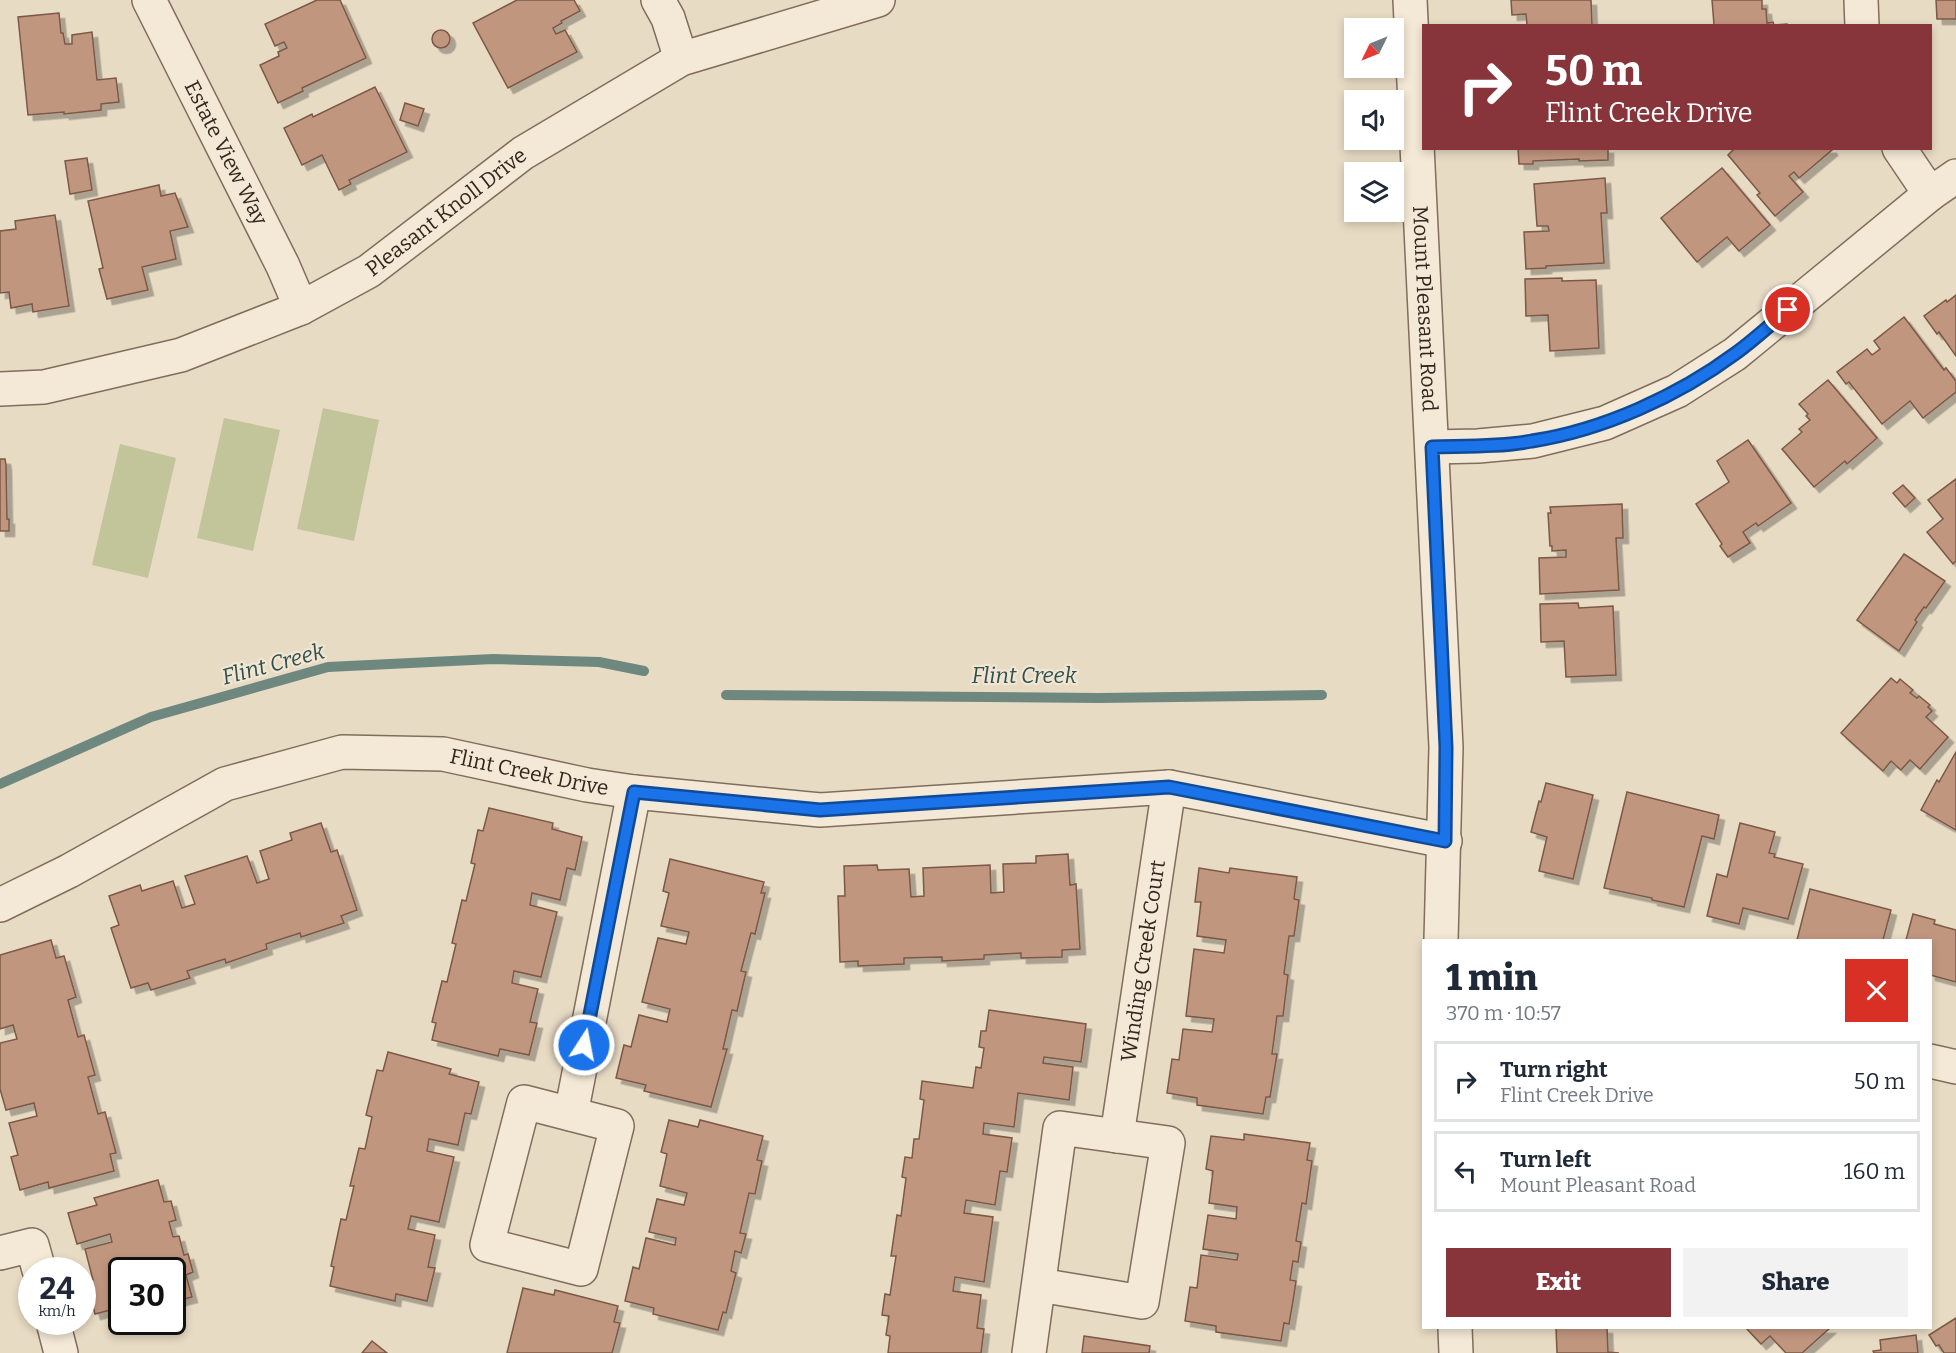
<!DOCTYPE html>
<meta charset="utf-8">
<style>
body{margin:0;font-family:Bitter,serif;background:#f2f2f3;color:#1f2937;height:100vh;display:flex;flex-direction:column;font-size:22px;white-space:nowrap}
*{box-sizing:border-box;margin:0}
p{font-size:20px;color:#747a83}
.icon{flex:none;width:33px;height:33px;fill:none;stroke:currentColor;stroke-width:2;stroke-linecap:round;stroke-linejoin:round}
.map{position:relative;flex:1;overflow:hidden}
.side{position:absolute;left:1422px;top:939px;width:510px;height:390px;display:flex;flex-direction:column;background:#fff;border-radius:0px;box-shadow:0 3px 9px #0003}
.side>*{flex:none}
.top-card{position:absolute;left:1422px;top:24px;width:510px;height:126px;border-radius:0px;box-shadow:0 3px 9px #0003;background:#87353b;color:#fff;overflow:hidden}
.needle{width:39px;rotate:227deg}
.controls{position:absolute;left:1344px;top:18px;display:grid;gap:12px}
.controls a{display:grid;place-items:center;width:60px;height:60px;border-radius:0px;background:#fff;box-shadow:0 3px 9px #0003;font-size:30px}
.speed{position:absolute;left:18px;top:1257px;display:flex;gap:12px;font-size:30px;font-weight:700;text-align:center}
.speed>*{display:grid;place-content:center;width:78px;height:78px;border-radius:50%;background:#fff;box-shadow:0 3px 9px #0003;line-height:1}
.speed small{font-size:15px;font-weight:400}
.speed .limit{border:3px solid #111;border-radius:9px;background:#fff;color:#111}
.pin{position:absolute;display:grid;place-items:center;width:51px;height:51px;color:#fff;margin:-26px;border:3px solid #fff;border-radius:50%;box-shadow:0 2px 6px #0007}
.me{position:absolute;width:66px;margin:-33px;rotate:11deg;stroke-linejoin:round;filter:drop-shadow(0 0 4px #0008)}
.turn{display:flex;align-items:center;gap:21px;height:126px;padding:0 24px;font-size:27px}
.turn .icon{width:78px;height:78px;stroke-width:2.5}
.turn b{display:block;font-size:42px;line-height:51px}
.round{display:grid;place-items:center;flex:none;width:63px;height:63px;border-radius:0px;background:#f2f2f3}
.overview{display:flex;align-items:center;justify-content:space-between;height:102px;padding:0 24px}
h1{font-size:36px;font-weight:800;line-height:45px}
.action{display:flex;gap:12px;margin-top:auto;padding:12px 24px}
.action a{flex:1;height:69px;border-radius:0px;background:#87353b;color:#fff;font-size:24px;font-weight:800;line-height:69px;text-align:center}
.action a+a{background:#f2f2f3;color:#1f2937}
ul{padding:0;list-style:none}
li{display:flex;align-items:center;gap:18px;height:81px;margin:0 12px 9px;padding:0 12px;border:3px solid #e0e1e3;border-radius:0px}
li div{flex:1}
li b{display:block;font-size:22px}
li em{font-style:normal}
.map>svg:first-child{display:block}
.green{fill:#c2c49a}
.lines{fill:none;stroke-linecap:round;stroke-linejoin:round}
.stream{stroke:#6e8880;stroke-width:10}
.building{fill:#c1967f;stroke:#7c5846;stroke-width:1.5;filter:url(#shadow)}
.minor-casing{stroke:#806d5d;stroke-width:36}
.minor{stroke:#f4e9d6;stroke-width:33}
.route-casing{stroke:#114b97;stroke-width:15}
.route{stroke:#1a73e8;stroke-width:10}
.labels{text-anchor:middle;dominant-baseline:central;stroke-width:4.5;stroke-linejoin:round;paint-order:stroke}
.street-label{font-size:21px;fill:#32271f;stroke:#f0e6d3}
.water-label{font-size:22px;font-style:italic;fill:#30504c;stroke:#f0e6d3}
</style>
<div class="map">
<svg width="1956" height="1353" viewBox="0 0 1956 1353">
<defs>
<filter id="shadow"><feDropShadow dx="5.5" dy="5.5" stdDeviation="0" flood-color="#0004"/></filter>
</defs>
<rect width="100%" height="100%" fill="#e8dbc4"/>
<g class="green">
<polygon points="323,408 379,420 354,541 297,529"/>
<polygon points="224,418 280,430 253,551 197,538"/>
<polygon points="120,444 176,458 148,578 92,565"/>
</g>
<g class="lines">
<g class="stream">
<polyline points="726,695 1099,698 1322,695"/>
<polyline points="0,784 151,717 328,667 493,659 599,662 644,671"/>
</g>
</g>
<g class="building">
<polygon points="317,0 340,0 366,58 302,88 303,91 278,103 260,65 279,56 278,52 287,48 284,42 275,46 265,24"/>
<polygon points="517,0 574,0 580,11 561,21 562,23 553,28 556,34 565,30 577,52 508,88 473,23"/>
<polygon points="1511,0 1591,0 1592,26 1525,26 1527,25 1526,14 1512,15"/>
<polygon points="1712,0 1762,0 1762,9 1766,9 1767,23 1773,22 1774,25 1787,24 1787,26 1711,26 1714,25"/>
<polygon points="1936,0 1956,0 1956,19 1937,19"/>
<polygon points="59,13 61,33 63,33 65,44 72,44 72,35 92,32 97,80 116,78 119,102 101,104 101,110 64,114 64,112 28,115 18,17"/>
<circle cx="441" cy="39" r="9"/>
<polygon points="375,87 407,152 349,180 351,184 339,190 322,155 302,165 284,128 312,114 313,117"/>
<polygon points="405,103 424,109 418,126 400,120"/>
<polygon points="1518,148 1608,148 1608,160 1579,161 1579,159 1533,161 1533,164 1519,164"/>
<polygon points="1735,148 1831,148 1832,150 1799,178 1794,172 1789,176 1803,192 1775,216 1757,195 1760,193 1728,155"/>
<polygon points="87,158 92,190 70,194 65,161"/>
<polygon points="1722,168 1770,225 1739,251 1727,237 1697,262 1661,218"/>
<polygon points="1605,178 1607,213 1601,213 1604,263 1546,266 1546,268 1526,269 1524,232 1549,231 1548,226 1537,226 1534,184"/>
<polygon points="159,185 161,196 175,193 188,227 170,231 176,259 142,267 148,290 107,299 99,269 103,268 88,201"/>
<polygon points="55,215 69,306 33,312 32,304 11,308 9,292 0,293 0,231 16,229 15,221"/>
<polygon points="1562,278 1562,281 1596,280 1599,348 1550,351 1548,315 1526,316 1525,279"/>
<polygon points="1956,295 1956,356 1939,332 1937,334 1924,316 1946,300 1947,302"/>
<polygon points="1904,317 1944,370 1946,368 1956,381 1956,392 1923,418 1910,401 1882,424 1849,382 1846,384 1837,372 1867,349 1872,355 1880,349 1874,341"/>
<polygon points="1828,380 1877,438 1847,464 1845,461 1814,487 1782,449 1802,432 1799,429 1810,420 1806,416 1808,414 1799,404"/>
<polygon points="1748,440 1791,503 1758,526 1756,523 1743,532 1750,543 1728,557 1720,546 1722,544 1696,504 1729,482 1717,461"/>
<polygon points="0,459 5,459 6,465 7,519 9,519 9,531 0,531"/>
<polygon points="1956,479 1956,561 1953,564 1927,532 1943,519 1928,500"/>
<polygon points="1903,485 1915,498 1905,507 1893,493"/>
<polygon points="1622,504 1623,538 1616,538 1619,590 1540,594 1539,558 1566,557 1566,550 1552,551 1552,546 1550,546 1548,513 1551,513 1550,507"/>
<polygon points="1904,554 1945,581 1926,608 1924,607 1915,620 1917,622 1899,651 1857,620"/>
<polygon points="1578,603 1579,608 1613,606 1616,675 1566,677 1564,641 1541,642 1540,604"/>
<polygon points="1891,678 1897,683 1900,679 1913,690 1910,693 1917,698 1919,696 1930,705 1928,707 1932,711 1926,717 1948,737 1920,769 1910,760 1901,770 1891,761 1883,771 1841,733"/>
<polygon points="1956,752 1956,830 1921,810 1937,780 1939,782"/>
<polygon points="1546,783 1593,795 1573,879 1539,871 1547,837 1531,832 1539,801 1541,802"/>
<polygon points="1627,792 1719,815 1714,839 1702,836 1684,907 1652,900 1652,898 1604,888"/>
<polygon points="489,808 553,823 552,829 582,837 575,870 567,868 560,900 532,893 530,905 557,912 541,977 514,971 512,983 538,989 530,1022 537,1023 529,1055 500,1049 498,1056 432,1040 436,1023 432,1022 442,981 447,982 456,944 452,943 462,900 466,901 475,864 471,863 478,830 483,831"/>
<polygon points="321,823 331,852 337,850 357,910 341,916 344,923 301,937 300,933 266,944 267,949 226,963 225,959 187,971 190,978 151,990 148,983 131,988 111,928 119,925 109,896 140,885 142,891 173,881 182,908 195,904 185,876 247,856 257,883 269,879 260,851 292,840 290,833"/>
<polygon points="1740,823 1775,832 1769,853 1775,854 1774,857 1803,864 1788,919 1743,908 1739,924 1707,916 1717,874 1727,877"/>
<polygon points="1068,854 1070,885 1076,884 1080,949 1062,950 1062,957 1021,958 1021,953 984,955 984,959 942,961 942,957 904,958 904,964 858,966 858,961 840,962 838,896 845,896 844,866 877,865 878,870 909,869 911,897 924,896 923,868 990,865 991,893 1004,892 1003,864 1036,863 1036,856"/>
<polygon points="670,859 764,882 761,893 765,893 755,934 751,933 741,971 746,972 737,1011 732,1010 723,1049 727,1049 711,1107 644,1091 646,1085 616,1078 624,1045 631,1047 639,1015 667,1022 670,1009 642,1002 658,938 686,944 689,932 661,926 669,893 663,891"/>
<polygon points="1199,868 1229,873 1230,868 1297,877 1294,899 1299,900 1294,936 1289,936 1284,974 1288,975 1283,1016 1277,1016 1272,1054 1277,1054 1270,1097 1266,1097 1263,1114 1197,1105 1197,1098 1167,1093 1172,1059 1179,1060 1183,1029 1212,1032 1214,1019 1186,1016 1194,949 1224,953 1226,940 1197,936 1201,902 1195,902"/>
<polygon points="1810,889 1891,910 1883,940 1797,940"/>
<polygon points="1913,914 1935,920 1934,924 1956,930 1956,982 1930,975 1930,940 1906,940"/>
<polygon points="51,940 56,958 64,956 76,997 68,1000 78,1037 84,1035 95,1075 88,1077 98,1114 105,1112 116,1153 110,1154 114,1171 49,1188 48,1182 20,1190 11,1157 18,1155 9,1123 37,1116 34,1103 6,1110 0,1089 0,1043 17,1039 13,1025 0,1029 0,955"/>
<polygon points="989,1010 1086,1024 1081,1062 1044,1057 1043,1063 1073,1067 1069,1100 1018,1093 1014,1127 984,1123 983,1134 1012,1138 1007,1172 1000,1171 995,1205 966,1200 964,1213 993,1217 984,1282 955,1277 953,1291 981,1295 977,1328 984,1329 981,1353 888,1353 890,1336 886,1335 889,1316 882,1315 885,1294 890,1295 896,1256 891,1256 897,1215 901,1216 906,1178 902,1177 905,1157 912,1158 914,1139 919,1139 924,1100 920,1099 922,1081 973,1088 976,1067 981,1068 984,1048 979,1047 981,1031 986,1031"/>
<polygon points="388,1052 451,1069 449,1074 479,1082 471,1114 465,1113 458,1145 429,1139 427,1151 454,1157 439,1222 411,1216 408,1229 435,1235 428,1267 435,1268 427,1301 396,1294 395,1301 330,1286 334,1267 331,1266 341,1219 346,1220 354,1186 350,1186 359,1148 365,1149 372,1117 366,1115 377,1070 383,1071"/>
<polygon points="669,1120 698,1127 700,1120 763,1136 757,1160 762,1161 755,1194 749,1193 740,1233 746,1234 741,1253 735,1251 731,1271 736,1273 726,1313 723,1312 718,1330 653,1314 654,1308 625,1301 633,1267 639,1269 646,1238 675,1245 676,1238 649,1232 657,1199 684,1205 687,1193 660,1186 667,1154 661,1152"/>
<polygon points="1244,1134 1310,1143 1307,1160 1312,1161 1306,1204 1302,1203 1296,1241 1301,1242 1298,1262 1293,1261 1290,1280 1296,1281 1293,1301 1289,1324 1284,1323 1281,1341 1216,1332 1216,1326 1185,1321 1190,1287 1197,1288 1201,1255 1237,1260 1238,1254 1203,1249 1208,1215 1236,1219 1237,1207 1209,1203 1213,1171 1206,1169 1211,1136 1244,1140"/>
<polygon points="158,1180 164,1202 171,1201 176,1220 169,1222 173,1237 179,1236 184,1255 188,1254 193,1272 186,1275 192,1297 172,1302 172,1270 122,1270 122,1307 95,1314 86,1281 93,1280 85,1249 112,1242 110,1234 77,1244 68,1213 97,1205 94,1198"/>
<polygon points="523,1288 554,1295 555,1290 618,1306 614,1322 620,1323 612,1353 507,1353"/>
<polygon points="1956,1318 1956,1353 1944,1353 1939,1345 1936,1346 1929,1335"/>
<polygon points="1556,1328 1607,1328 1608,1352 1619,1353 1557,1353"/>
<polygon points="1746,1328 1830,1328 1802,1353 1786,1353 1770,1336 1761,1344"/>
<polygon points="1916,1335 1918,1353 1874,1353 1873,1351 1881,1350 1880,1340"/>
<polygon points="1084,1336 1150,1346 1149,1353 1082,1353"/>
<polygon points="372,1341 387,1353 362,1353"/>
</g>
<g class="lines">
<defs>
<g id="minor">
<path id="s1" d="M 149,0 L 283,266 L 301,308"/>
<polyline points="658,0 668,18 681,59"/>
<path id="s2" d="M 1410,0 L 1446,747 L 1441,940"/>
<polyline points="1861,0 1862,26"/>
<polyline points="1899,148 1930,194"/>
<path id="s3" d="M 0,389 L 44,387 L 181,355 L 301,308 L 369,271 L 523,153 L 681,59 L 878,0"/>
<polyline points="1432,447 1478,446 1533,441 1605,423 1677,391 1735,354 1930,194 1956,176"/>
<path id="s4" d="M 0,905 L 69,871 L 225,784 L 342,752 L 443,754 L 587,785 L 634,792 L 820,810 L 1169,787 L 1445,841"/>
<polyline points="1930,1061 1956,1067"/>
<polygon points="524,1102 617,1126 581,1269 487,1245"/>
<polyline points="571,1114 634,792"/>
<path id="s5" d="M 1117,1136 L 1169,787"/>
<polyline points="0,1253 32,1245 39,1270"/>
<polyline points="53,1322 61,1353"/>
<polyline points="1455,1328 1456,1353"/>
<polyline points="1029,1353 1060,1128 1168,1143 1142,1302 1039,1285"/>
</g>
</defs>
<use href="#minor" class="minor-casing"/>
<use href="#minor" class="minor"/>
</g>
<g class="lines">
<defs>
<path id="route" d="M 584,1045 L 634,792 L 820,810 L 1169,787 L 1445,841 L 1446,747 L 1432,447 C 1465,446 1500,447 1532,441 C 1603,430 1678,396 1736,353 C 1754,340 1771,324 1788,310"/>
</defs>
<use href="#route" class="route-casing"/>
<use href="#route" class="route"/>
</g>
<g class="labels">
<g class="street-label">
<text stroke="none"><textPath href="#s1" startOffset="171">Estate View Way</textPath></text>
<text stroke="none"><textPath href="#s3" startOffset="488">Pleasant Knoll Drive</textPath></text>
<text stroke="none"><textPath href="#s2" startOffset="309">Mount Pleasant Road</textPath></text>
<text stroke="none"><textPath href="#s4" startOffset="566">Flint Creek Drive</textPath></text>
<text stroke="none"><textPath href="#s5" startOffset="177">Winding Creek Court</textPath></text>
</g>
<g class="water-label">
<text transform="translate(273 664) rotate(-15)">Flint Creek</text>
<text x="1024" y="675">Flint Creek</text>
</g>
</g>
</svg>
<div class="controls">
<a><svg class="needle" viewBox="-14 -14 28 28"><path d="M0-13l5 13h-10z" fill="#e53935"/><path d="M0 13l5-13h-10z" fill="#747a83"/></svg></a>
<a><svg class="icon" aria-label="sound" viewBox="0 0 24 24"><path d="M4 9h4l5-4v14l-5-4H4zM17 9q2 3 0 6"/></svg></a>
<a><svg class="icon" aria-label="layers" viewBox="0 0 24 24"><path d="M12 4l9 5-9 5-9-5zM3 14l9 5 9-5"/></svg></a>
</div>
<div class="speed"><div>24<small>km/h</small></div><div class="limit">30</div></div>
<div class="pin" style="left:1788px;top:310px;background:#d93025"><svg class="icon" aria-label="arrive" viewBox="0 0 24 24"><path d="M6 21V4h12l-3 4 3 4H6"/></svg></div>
<svg class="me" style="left:584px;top:1045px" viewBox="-20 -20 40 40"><circle r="17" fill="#1a73e8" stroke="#fff" stroke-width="3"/><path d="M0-11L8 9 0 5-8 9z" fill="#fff"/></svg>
<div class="top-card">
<div class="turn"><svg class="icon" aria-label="right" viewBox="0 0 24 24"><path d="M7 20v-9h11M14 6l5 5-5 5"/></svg><div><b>50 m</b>Flint Creek Drive</div></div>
</div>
<section class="side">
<div class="overview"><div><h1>1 min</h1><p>370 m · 10:57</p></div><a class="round" style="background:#d93025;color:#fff"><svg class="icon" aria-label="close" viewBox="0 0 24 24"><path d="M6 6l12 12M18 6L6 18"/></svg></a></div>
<ul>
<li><svg class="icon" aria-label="right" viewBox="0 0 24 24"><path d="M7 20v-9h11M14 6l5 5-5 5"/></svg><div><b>Turn right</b><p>Flint Creek Drive</p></div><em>50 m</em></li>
<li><svg class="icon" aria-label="left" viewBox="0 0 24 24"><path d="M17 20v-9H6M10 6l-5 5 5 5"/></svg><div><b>Turn left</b><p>Mount Pleasant Road</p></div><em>160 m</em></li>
</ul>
<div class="action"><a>Exit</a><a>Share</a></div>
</section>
</div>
